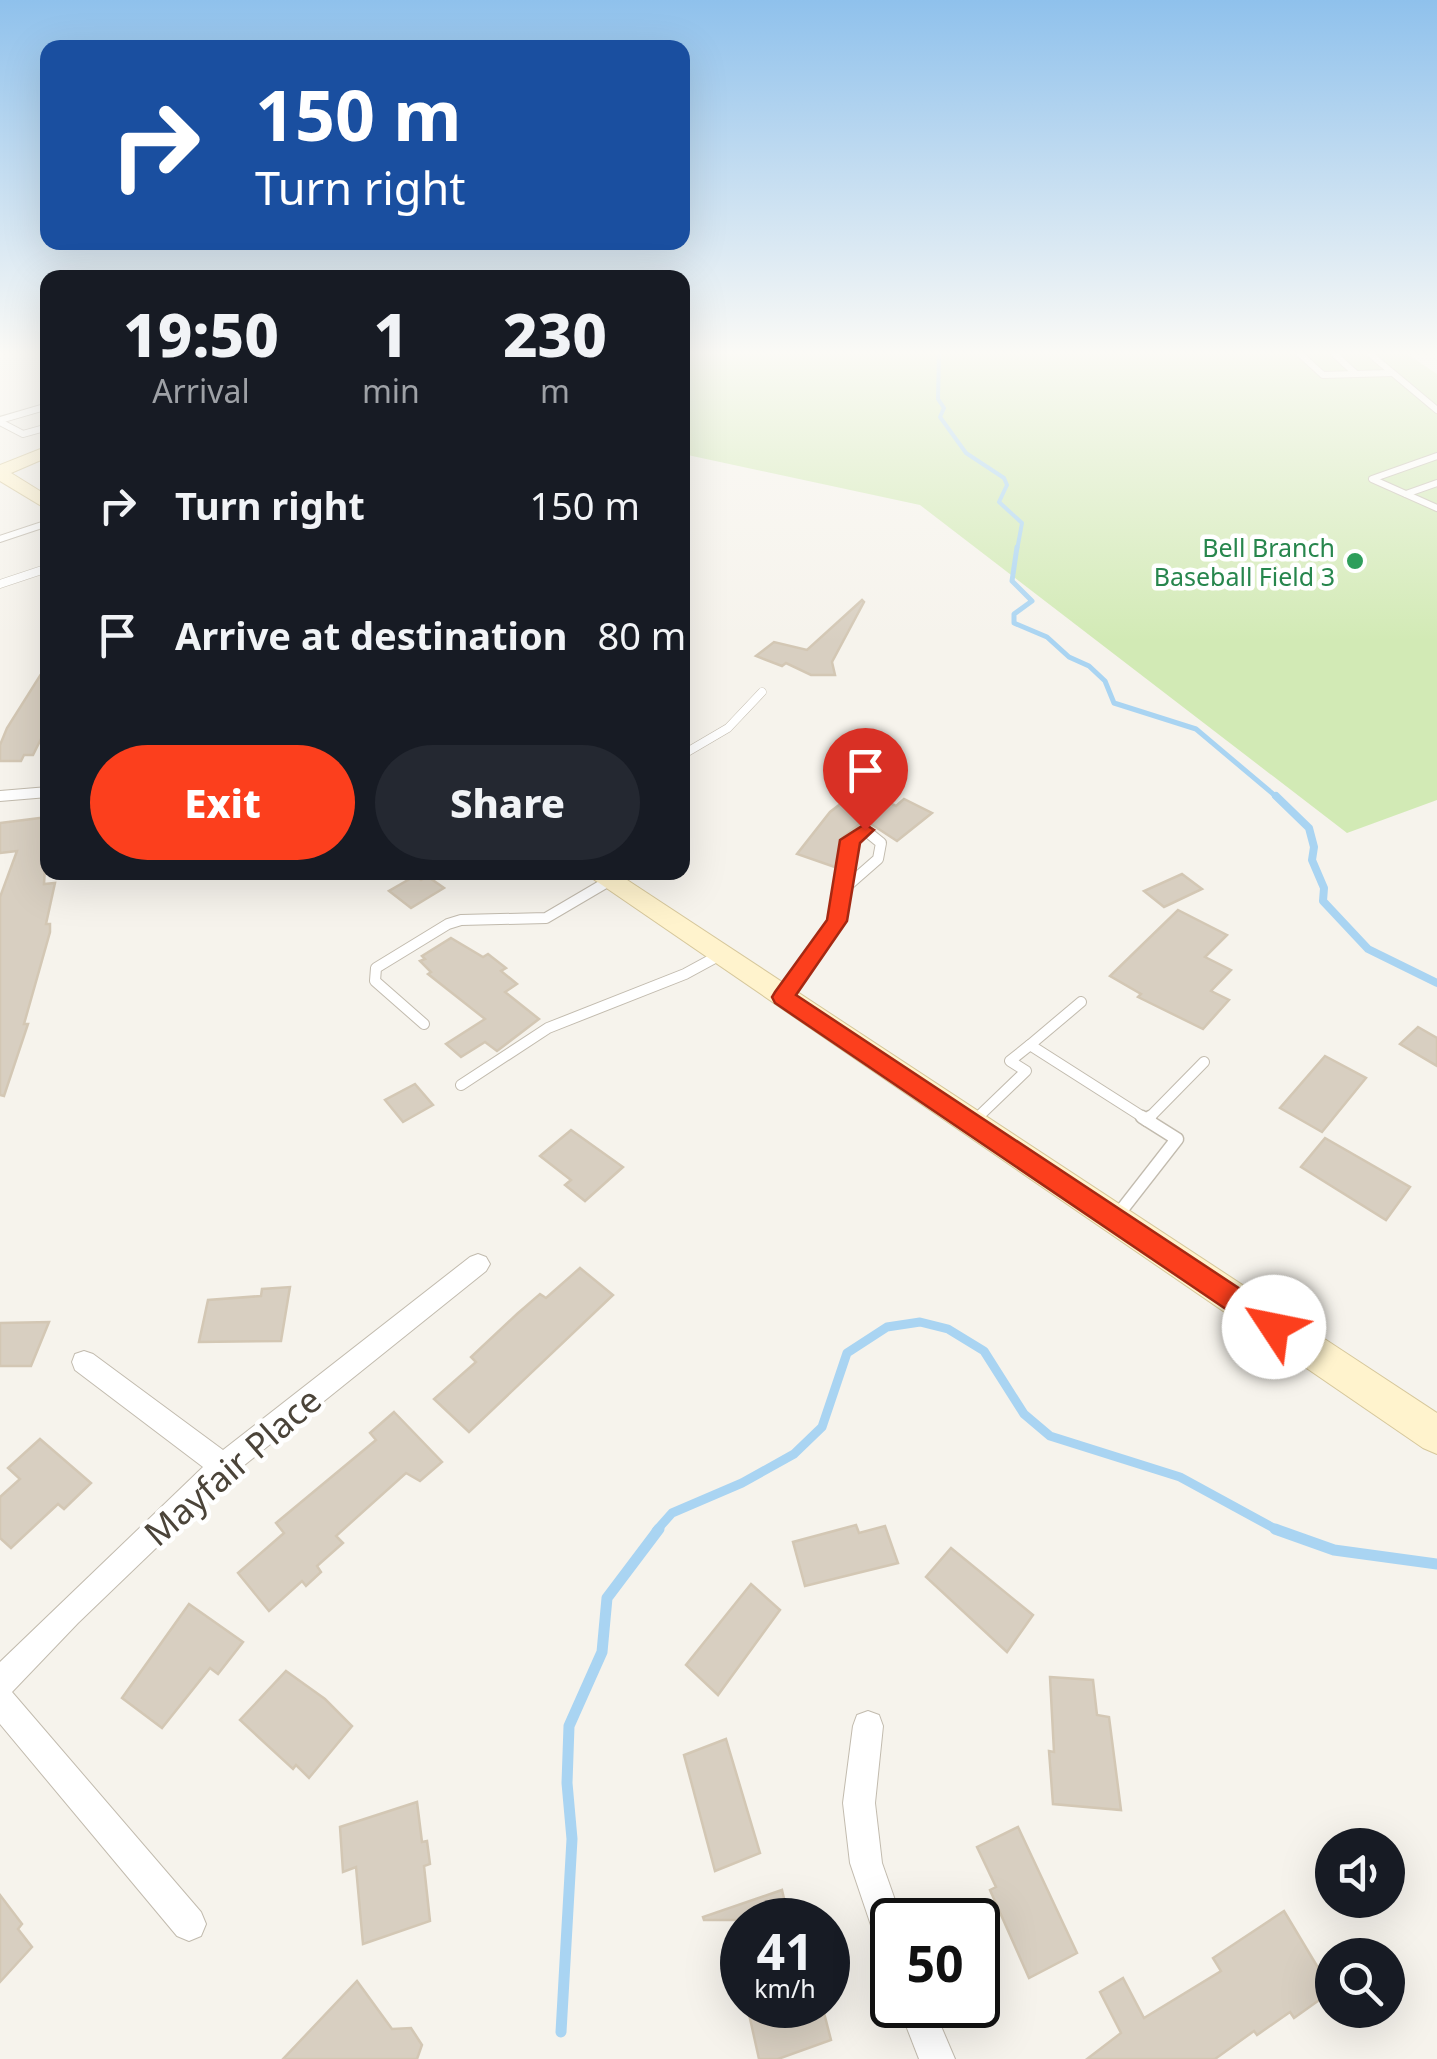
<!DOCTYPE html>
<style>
body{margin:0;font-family:"Noto Sans",sans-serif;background:#242831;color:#f1f3f6;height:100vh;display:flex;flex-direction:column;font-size:38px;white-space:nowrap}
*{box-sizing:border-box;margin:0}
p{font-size:32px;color:#9ea1a6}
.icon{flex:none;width:55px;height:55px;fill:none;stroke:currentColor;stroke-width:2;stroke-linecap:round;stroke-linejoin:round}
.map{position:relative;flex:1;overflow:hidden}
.side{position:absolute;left:40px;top:270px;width:650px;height:610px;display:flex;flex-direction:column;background:#171b24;border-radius:20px;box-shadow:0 10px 40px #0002}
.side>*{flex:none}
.guide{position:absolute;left:40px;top:40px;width:650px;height:210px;border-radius:20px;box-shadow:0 10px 40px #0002;background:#1a4fa0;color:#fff;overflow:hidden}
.controls{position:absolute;left:1315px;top:1828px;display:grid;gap:20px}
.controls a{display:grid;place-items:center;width:90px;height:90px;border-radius:50%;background:#171b24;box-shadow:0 10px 40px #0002;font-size:50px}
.speed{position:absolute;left:720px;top:1898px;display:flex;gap:20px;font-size:50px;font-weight:700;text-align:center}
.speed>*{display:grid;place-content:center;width:130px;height:130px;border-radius:50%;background:#171b24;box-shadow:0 10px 40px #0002;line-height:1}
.speed small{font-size:25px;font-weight:400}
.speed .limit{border:5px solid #111;border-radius:15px;background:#fff;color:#111}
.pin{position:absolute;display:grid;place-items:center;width:85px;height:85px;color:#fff;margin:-102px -42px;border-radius:50% 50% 50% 0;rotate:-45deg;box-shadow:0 0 10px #0007}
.pin .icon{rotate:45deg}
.me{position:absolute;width:110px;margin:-55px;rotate:304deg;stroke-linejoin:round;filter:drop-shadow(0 0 8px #0008)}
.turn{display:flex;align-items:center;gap:35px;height:210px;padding:0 50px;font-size:45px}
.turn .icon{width:130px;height:130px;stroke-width:2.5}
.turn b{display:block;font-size:70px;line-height:85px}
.eta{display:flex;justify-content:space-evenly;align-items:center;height:170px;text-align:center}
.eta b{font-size:60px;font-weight:800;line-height:70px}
.primary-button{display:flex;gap:20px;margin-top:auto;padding:20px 50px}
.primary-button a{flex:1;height:115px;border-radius:60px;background:#fc3f1d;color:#fff;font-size:40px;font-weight:800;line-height:115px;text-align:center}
.primary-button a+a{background:#242831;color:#f1f3f6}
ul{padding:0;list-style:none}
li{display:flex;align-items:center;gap:30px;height:130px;padding:0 50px}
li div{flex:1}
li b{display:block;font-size:38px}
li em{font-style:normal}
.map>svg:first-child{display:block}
.green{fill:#d2eab5}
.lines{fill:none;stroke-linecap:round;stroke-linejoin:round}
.stream-far4{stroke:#a9d4f2;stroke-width:4}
.stream-far3{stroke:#a9d4f2;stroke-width:5}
.stream-far2{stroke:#a9d4f2;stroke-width:8}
.stream-far1{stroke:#a9d4f2;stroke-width:9}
.stream{stroke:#a9d4f2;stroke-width:11}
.building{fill:#d8cfc1;stroke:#d3c7b4;stroke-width:2.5}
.service-far3-casing{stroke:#c2bbae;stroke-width:8}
.service-far2-casing{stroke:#c2bbae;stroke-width:9}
.service-far1-casing{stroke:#c2bbae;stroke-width:12}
.service-casing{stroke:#c2bbae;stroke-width:15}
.minor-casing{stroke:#c2bbae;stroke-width:2}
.secondary-casing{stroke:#d6c79b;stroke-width:2}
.service-far3{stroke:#fff;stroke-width:6}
.service-far2{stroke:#fff;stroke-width:8}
.service-far1{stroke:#fff;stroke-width:10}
.service{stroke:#fff;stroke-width:12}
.minor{fill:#fff;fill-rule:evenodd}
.secondary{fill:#fff3cd;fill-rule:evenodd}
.route{fill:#fc3f1d;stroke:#a42913;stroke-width:2.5}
.leisure-dot{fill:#2e9e5b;stroke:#fff;stroke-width:4}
.labels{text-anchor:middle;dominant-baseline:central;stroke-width:9;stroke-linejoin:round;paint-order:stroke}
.far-leisure-label{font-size:25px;fill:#27864d;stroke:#fff;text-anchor:end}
.near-street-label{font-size:35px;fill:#4b4439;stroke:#fff}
</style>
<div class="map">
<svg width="1437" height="2059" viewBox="0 0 1437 2059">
<rect width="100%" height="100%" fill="#f6f3ec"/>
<polygon class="green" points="683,354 1407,354 1437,374 1437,800 1347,833 920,505 683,454"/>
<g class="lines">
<polyline class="stream-far4" points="939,354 938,399 944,408 940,417 966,453 1004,478 1007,485 999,502 1022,523 1017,550"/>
<polyline class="stream-far3" points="1017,547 1012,581 1032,601 1014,614 1014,623 1047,637 1069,657 1089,666 1105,681 1114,703 1196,729 1279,799"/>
<polyline class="stream-far2" points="1276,796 1309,828 1314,847 1312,860 1324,888 1323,901 1368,949 1437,983"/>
<polyline class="stream-far1" points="656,1531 672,1513 742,1483 794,1454 822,1427 847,1353 887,1327 920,1322 948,1329 984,1351 1024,1414 1050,1436 1180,1477 1279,1531"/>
<g class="stream">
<polyline points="1275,1529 1334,1550 1437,1564"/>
<polyline points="561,2032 572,1839 567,1783 569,1726 602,1652 607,1598 659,1529"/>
</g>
</g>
<g class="building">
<polygon points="862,600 864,602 832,662 835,675 811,675 786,663 782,666 756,656 774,642 807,650"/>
<polygon points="48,663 48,738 41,739 33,755 24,755 21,761 0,761 0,745 7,728"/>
<polygon points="860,789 896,806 904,799 932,813 897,841 868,822 861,823 842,838 835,867 797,854 830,812"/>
<polygon points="48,817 44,884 55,883 46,924 50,924 50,932 24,1024 28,1024 4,1096 0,1095 0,897 17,851 0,853 0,823"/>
<polygon points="1182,874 1202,889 1164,907 1144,891"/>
<polygon points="415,876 421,880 427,876 444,888 411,908 389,891"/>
<polygon points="1178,910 1227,935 1205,957 1231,970 1211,991 1229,1000 1203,1029 1138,997 1141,994 1110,976"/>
<polygon points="451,938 483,957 488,954 506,968 501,971 517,984 505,992 539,1019 497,1051 485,1042 461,1057 446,1044 485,1019 428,974 431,972 420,961 425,959 422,956"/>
<polygon points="1418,1027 1437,1038 1437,1066 1400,1044"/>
<polygon points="1325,1056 1366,1078 1322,1132 1280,1108"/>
<polygon points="415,1084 433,1105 403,1122 385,1100"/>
<polygon points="571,1130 623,1167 585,1201 565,1185 571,1180 540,1156"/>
<polygon points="1325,1138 1410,1187 1386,1220 1301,1167"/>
<polygon points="580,1268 613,1295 469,1432 434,1399 476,1362 471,1357 517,1314 540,1294 546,1298"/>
<polygon points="290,1287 281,1341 199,1342 208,1300 261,1296 262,1289"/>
<polygon points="49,1322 31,1366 0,1366 0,1323"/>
<polygon points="394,1412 442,1462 420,1481 406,1473 336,1536 343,1543 317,1566 321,1572 306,1586 302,1581 269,1611 238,1573 284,1533 276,1523 376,1440 370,1433"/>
<polygon points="40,1439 91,1483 64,1509 58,1504 11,1548 0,1538 0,1497 20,1479 8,1468"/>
<polygon points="856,1525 859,1533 885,1526 898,1563 805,1586 793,1542"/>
<polygon points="951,1548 1033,1615 1007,1652 926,1577"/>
<polygon points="751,1584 780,1610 718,1695 686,1665"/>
<polygon points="189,1604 243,1642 218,1674 210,1668 162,1728 122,1698"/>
<polygon points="286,1671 325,1699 352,1726 309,1778 296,1765 293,1769 240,1720"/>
<polygon points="1050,1677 1093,1680 1097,1715 1109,1717 1121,1810 1053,1804 1049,1751 1054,1752"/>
<polygon points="726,1739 760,1853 715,1871 684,1755"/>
<polygon points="417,1802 422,1842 427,1841 430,1864 424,1866 430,1921 363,1944 356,1867 343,1872 340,1827"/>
<polygon points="1018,1827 1077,1953 1029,1978 990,1890 996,1887 977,1847"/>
<polygon points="782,1890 789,1920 704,1920 703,1917"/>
<polygon points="0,1895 22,1924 18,1929 32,1947 0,1982"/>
<polygon points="1284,1911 1332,1991 1294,2018 1290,2012 1257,2035 1254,2031 1215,2059 1087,2059 1121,2033 1100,1992 1123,1978 1144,2018 1221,1971 1213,1958"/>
<polygon points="357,1981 392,2029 411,2028 422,2045 417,2059 283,2059"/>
<polygon points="747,2005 822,2005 831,2040 778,2059 759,2059"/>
</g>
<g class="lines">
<defs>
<g id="service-far3">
<polyline points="1300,354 1323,375 1391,373"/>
<polyline points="1334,354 1355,373"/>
<polyline points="1370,354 1437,410"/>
<polyline points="0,420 48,406"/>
<polyline points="0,422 23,434 48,427"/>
<polyline points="1437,456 1372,479 1437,508"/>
<polyline points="1406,494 1437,483"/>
<polyline points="0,539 48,523"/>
</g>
<g id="service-far2">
<polyline points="0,584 48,568"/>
<polyline points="682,755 728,728 762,692"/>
</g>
<g id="service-far1">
<polyline points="783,997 837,921 850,841 865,830 881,843 878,859 846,887"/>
<polyline points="1081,1002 1030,1045 1146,1119"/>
<polyline points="424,1024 375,981 376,968 448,924 461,920 546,918 609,881"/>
<polyline points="461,1085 548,1028 685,974 720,955"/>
<polyline points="976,1119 1026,1071 1010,1061 1030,1045"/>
<polyline points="1148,1119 1204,1062"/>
</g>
<g id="service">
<polyline points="1147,1120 1150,1117"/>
<polyline points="972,1123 978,1117"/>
<polyline points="1117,1216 1177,1139 1142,1117"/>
</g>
<g id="minor">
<polygon points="48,787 48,797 0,801 0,791"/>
<polygon points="478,1254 486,1257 490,1264 486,1271 232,1475 78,1623 12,1692 201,1912 206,1924 201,1936 189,1941 177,1936 0,1724 0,1662 203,1467 75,1370 72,1362 75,1354 84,1351 93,1354 223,1450 470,1257"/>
<polygon points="868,1711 879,1715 883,1726 875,1803 882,1863 902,1920 892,1920 892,1957 880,1952 850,1863 843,1803 853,1726 857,1715"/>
<polygon points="898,2005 932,2005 955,2059 919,2059"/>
</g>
<g id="secondary">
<polygon points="48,446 48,457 11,473 48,496 48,510 0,481 0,465"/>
<polygon points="583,872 615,872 1437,1413 1437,1454 1423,1448"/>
</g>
</defs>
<use href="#service-far3" class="service-far3-casing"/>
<use href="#service-far2" class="service-far2-casing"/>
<use href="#service-far1" class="service-far1-casing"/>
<use href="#service" class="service-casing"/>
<use href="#minor" class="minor-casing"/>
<use href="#secondary" class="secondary-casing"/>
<use href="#service-far3" class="service-far3"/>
<use href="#service-far2" class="service-far2"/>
<use href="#service-far1" class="service-far1"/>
<use href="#service" class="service"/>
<use href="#minor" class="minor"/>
<use href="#secondary" class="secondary"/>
</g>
<linearGradient id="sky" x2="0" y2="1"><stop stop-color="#8fc1ec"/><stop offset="0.55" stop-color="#fbfaf6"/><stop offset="1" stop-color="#fbfaf6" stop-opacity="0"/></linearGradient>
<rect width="1437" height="642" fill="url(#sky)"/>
<polygon class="route" points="865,824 874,830 860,843 847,921 796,995 1284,1318 1288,1327 1284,1335 1274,1339 1264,1335 775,1003 772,997 775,992 827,920 840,840"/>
<circle class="leisure-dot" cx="1355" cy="561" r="10"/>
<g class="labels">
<g class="far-leisure-label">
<text x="1335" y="547">Bell Branch<tspan x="1335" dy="29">Baseball Field 3</tspan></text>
</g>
<g class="near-street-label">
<text transform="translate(232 1466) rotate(-41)">Mayfair Place</text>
</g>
</g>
</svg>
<div class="controls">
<a><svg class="icon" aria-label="sound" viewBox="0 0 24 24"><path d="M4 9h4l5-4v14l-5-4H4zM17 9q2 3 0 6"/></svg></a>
<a><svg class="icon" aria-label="search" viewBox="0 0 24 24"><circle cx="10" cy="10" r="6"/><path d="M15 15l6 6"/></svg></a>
</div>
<div class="speed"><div>41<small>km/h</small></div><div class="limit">50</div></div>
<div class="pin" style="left:865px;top:830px;background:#d93025"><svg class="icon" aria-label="arrive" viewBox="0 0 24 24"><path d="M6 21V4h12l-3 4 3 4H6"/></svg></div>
<svg class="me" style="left:1274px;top:1327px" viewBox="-20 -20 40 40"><circle r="19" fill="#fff"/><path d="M0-13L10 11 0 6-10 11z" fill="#fc3f1d"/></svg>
<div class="guide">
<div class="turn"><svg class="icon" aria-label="right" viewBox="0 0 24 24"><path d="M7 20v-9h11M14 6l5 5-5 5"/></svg><div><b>150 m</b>Turn right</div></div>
</div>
<section class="side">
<div class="eta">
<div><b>19:50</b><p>Arrival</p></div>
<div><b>1</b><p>min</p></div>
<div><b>230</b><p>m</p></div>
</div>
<ul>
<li><svg class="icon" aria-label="right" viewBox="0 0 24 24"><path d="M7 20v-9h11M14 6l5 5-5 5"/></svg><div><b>Turn right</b></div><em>150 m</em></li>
<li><svg class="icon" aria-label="arrive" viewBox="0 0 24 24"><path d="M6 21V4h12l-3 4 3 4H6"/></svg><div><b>Arrive at destination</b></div><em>80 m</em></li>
</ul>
<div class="primary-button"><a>Exit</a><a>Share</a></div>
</section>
</div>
